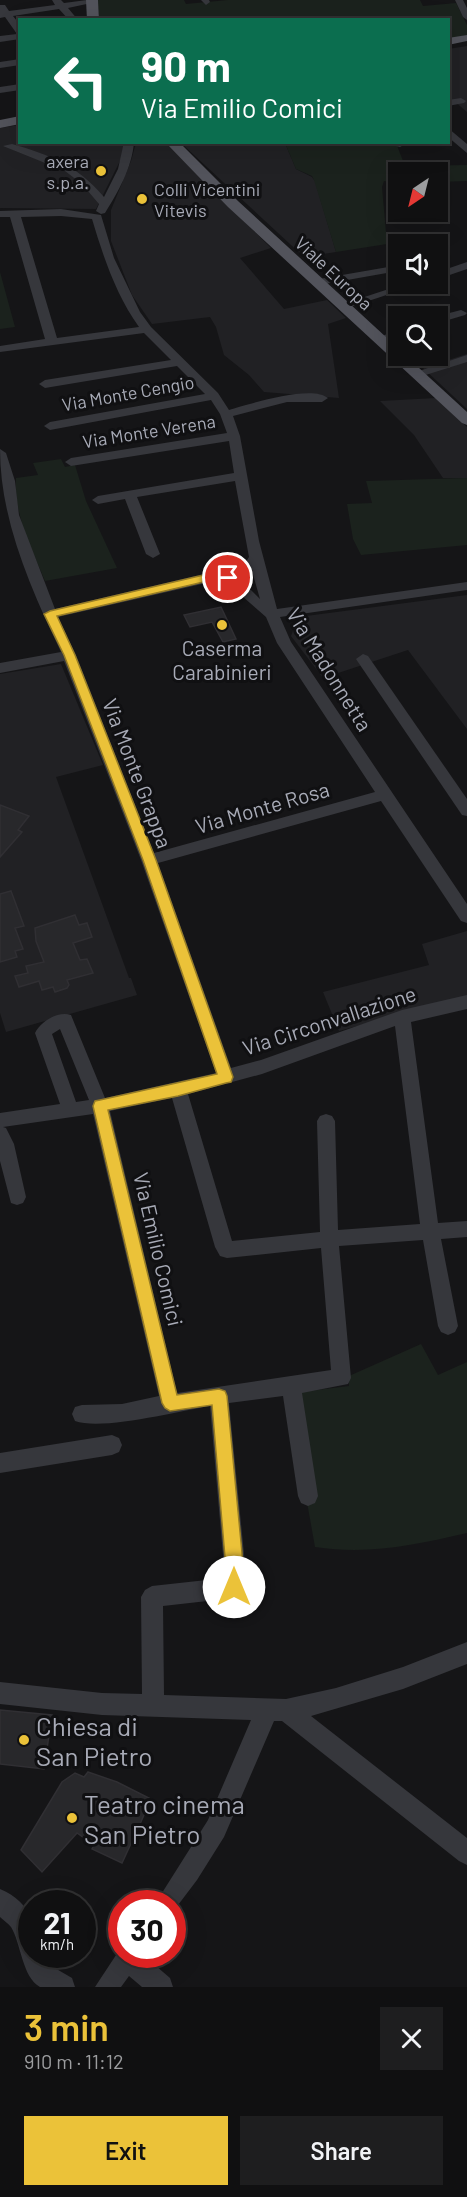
<!DOCTYPE html>
<meta charset="utf-8">
<style>
body{margin:0;font-family:Barlow,sans-serif;background:#1e1e1f;color:#f1f3f6;height:100vh;display:flex;flex-direction:column;font-size:22px;white-space:nowrap}
*{box-sizing:border-box;margin:0}
p{font-size:20px;color:#9c9d9f}
.icon{flex:none;width:33px;height:33px;fill:none;stroke:currentColor;stroke-width:2;stroke-linecap:round;stroke-linejoin:round}
.map{position:relative;height:1987px;overflow:hidden}
.panel{display:flex;flex-direction:column;background:#101011;flex:1}
.panel>*{flex:none}
.hud{position:absolute;left:18px;top:18px;width:432px;height:126px;border-radius:0px;box-shadow:0 6px 24px #0002,0 0 0 2px #303031;background:#0b6e4f;color:#fff;overflow:hidden}
.needle{width:39px;rotate:215deg}
.tools{position:absolute;left:388px;top:162px;display:grid;gap:12px}
.tools a{display:grid;place-items:center;width:60px;height:60px;border-radius:0px;background:#101011;box-shadow:0 6px 24px #0002,0 0 0 2px #303031;font-size:30px}
.speed{position:absolute;left:18px;top:1890px;display:flex;gap:12px;font-size:30px;font-weight:700;text-align:center}
.speed>*{display:grid;place-content:center;width:78px;height:78px;border-radius:50%;background:#101011;box-shadow:0 6px 24px #0002,0 0 0 2px #303031;line-height:1}
.speed small{font-size:15px;font-weight:400}
.speed .limit{border:9px solid #d22;background:#fff;color:#111}
.pin{position:absolute;display:grid;place-items:center;width:51px;height:51px;color:#fff;margin:-26px;border:3px solid #fff;border-radius:50%;box-shadow:0 2px 6px #0007}
.me{position:absolute;width:66px;margin:-33px;rotate:0deg;stroke-linejoin:round;filter:drop-shadow(0 0 4px #0008)}
.turn{display:flex;align-items:center;gap:21px;height:126px;padding:0 24px;font-size:27px}
.turn .icon{width:78px;height:78px;stroke-width:2.5}
.turn b{display:block;font-size:42px;line-height:51px}
.round{display:grid;place-items:center;flex:none;width:63px;height:63px;border-radius:0px;background:#1e1e1f}
.head{display:flex;align-items:center;justify-content:space-between;height:102px;padding:0 24px}
h1{font-size:36px;font-weight:600;line-height:45px;color:#ebc239}
.primary-button{display:flex;gap:12px;margin-top:auto;padding:12px 24px}
.primary-button a{flex:1;height:69px;border-radius:0px;background:#ebc239;color:#111;font-size:24px;font-weight:600;line-height:69px;text-align:center}
.primary-button a+a{background:#1e1e1f;color:#f1f3f6}
.map>svg:first-child{display:block}
.built{fill:#212124}
.green{fill:#1b221d}
.building{fill:#28282b;stroke:#302f33;stroke-width:1.5}
.lines{fill:none;stroke-linecap:round;stroke-linejoin:round}
.minor{fill:#36373c;fill-rule:evenodd}
.major{fill:#52535b;fill-rule:evenodd}
.route{fill:#ebc239;stroke:#997e25;stroke-width:1.5}
.poi-dot{fill:#ebc239;stroke:#101012;stroke-width:2}
.labels{text-anchor:middle;dominant-baseline:central;stroke-width:6;stroke-linejoin:round;paint-order:stroke}
.far-poi-label{font-size:18px;fill:#a8abb7;stroke:#101012;text-anchor:end}
.far-street-label{font-size:18px;fill:#a8abb7;stroke:#101012}
.poi-label{font-size:21px;fill:#a8abb7;stroke:#101012}
.street-label{font-size:21px;fill:#a8abb7;stroke:#101012}
.near-poi-label{font-size:26px;fill:#a8abb7;stroke:#101012;text-anchor:start}
</style>
<div class="map">
<svg width="467" height="1987" viewBox="0 0 467 1987">
<rect width="100%" height="100%" fill="#151517"/>
<g class="built">
<polygon points="467,46 467,112 453,100 449,100 448,49"/>
<polygon points="19,125 20,142 125,143 124,153 96,209 0,208 0,128"/>
<polygon points="136,143 162,143 168,145 271,248 240,258 284,309 327,300 346,318 328,324 339,398 264,392 249,375 224,355 216,327 210,317 152,324 132,295 111,241 111,210 131,161"/>
<polygon points="181,143 285,143 296,169 312,177 315,181 336,252 304,257"/>
<polygon points="467,354 467,409 423,368"/>
<polygon points="436,398 467,427 467,478 443,478 414,435 380,401"/>
<polygon points="467,595 467,729 408,650 323,678 291,636 294,628 306,616"/>
<polygon points="61,664 103,765 56,777 129,978 131,978 137,995 6,1032 0,1013 0,674"/>
<polygon points="467,931 467,996 339,1031 323,992 429,965 422,944"/>
</g>
<g class="green">
<polygon points="98,0 184,0 186,4 228,0 420,0 423,6 456,3 467,25 467,35 449,39 448,20 99,19"/>
<polygon points="285,143 396,143 405,166 467,165 467,181 438,182 438,172 399,172 399,184 384,181 382,187 387,244 336,252 314,180 312,176 296,169"/>
<polygon points="0,272 15,327 0,329"/>
<path d="M 61,459 L 65,467 L 75,465 L 86,501 L 117,568 L 45,581 C 31,547 14,516 16,478 L 38,475 L 33,463 Z"/>
<polygon points="467,478 467,545 361,555 353,539 347,504 372,503 366,481"/>
<path d="M 421,1344 L 438,1375 L 467,1362 L 467,1533 C 415,1545 369,1555 315,1547 L 297,1446 L 293,1393 L 349,1386 L 349,1376 Z"/>
</g>
<g class="building">
<polygon points="221,607 236,639 223,642 212,622 190,627 184,615"/>
<polygon points="0,805 29,816 18,830 22,832 0,857"/>
<polygon points="11,891 24,926 15,928 23,949 15,951 17,957 0,962 0,894"/>
<polygon points="75,915 79,925 87,923 92,937 73,943 80,960 87,959 93,973 67,980 69,985 67,988 55,992 53,987 42,990 39,981 19,987 15,976 28,973 26,966 44,962 36,941 35,928"/>
<polygon points="0,1710 52,1715 44,1769 0,1764"/>
<polygon points="88,1772 117,1782 151,1799 140,1824 122,1863 92,1849 94,1845 77,1833 42,1872 21,1850 62,1782 75,1773 84,1777"/>
</g>
<g class="lines">
<g class="minor">
<polygon points="52,0 61,0 64,3 87,0 96,2 68,8 78,20 69,20 59,9 13,16 20,25 20,39 0,42 0,36 17,34 5,17 0,18 0,5 5,5 9,11 55,5"/>
<polygon points="201,0 209,0 210,2 206,5"/>
<polygon points="455,0 463,0 467,8 467,20 463,17"/>
<polygon points="20,59 20,65 0,68 0,62"/>
<polygon points="20,84 20,90 0,93 0,87"/>
<polygon points="461,98 466,101 464,103 448,106 448,100"/>
<polygon points="448,128 467,144 467,153 448,137"/>
<path d="M 124,142 L 134,142 C 132,168 118,192 105,213 L 101,214 L 96,211 L 99,204 L 82,184 L 65,171 L 3,146 L 12,144 C 50,155 77,165 104,197 L 118,169 Z"/>
<polygon points="396,142 409,142 400,147 396,146"/>
<path d="M 61,209 L 101,215 L 114,258 L 140,312 L 151,327 L 218,393 L 229,410 C 249,404 312,384 328,398 L 322,402 L 287,402 L 233,416 L 240,436 L 259,541 L 277,609 L 467,582 L 467,590 L 280,617 L 291,642 L 467,904 L 467,923 L 461,921 L 381,801 L 158,863 L 231,1068 L 261,1060 L 402,1010 L 467,995 L 467,1009 L 411,1022 L 438,1223 L 467,1221 L 467,1237 L 441,1239 L 458,1326 L 455,1332 L 448,1335 L 441,1332 L 438,1326 L 423,1240 L 339,1246 L 351,1378 L 348,1384 L 302,1393 L 318,1496 L 315,1503 L 308,1506 L 301,1503 L 298,1496 L 283,1396 L 229,1403 L 247,1584 L 241,1594 L 234,1598 L 163,1606 L 164,1695 L 286,1699 L 336,1688 L 403,1667 L 467,1642 L 467,1664 L 403,1689 L 311,1716 L 467,1838 L 467,1865 L 459,1861 L 282,1721 L 274,1721 L 224,1837 L 197,1880 L 172,1913 L 172,1904 L 155,1904 L 208,1820 L 251,1720 L 102,1715 L 0,1704 L 0,1682 L 102,1693 L 142,1694 L 141,1597 L 145,1590 L 152,1586 L 225,1578 L 210,1406 C 178,1411 102,1431 75,1421 L 72,1414 L 75,1407 L 82,1405 L 122,1404 L 159,1396 L 93,1114 L 3,1127 L 6,1128 L 14,1144 L 26,1197 L 23,1203 L 17,1205 L 11,1203 L 0,1161 L 0,1113 L 60,1104 L 35,1033 C 41,1021 58,1011 71,1015 L 105,1098 L 216,1073 L 141,860 L 64,661 L 0,673 L 0,663 L 61,652 C 31,589 0,520 0,449 L 6,453 L 15,481 L 19,515 L 55,609 L 212,572 C 226,572 242,570 249,557 L 235,481 L 137,497 L 160,554 L 153,558 L 146,554 L 125,499 L 98,504 L 92,500 L 98,496 L 234,473 L 229,441 L 71,466 L 65,462 L 71,458 L 227,433 L 220,414 L 211,400 L 50,430 L 44,426 L 50,422 L 205,394 L 177,366 L 45,388 L 39,384 L 45,380 L 171,360 L 144,333 L 0,352 L 0,346 L 45,339 L 10,217 L 0,217 L 0,211 ZM 61,216 L 92,219 C 103,256 116,295 139,327 L 57,338 L 21,217 ZM 252,571 L 260,599 L 244,583 L 235,578 ZM 215,581 L 234,589 L 266,617 L 277,643 L 375,792 L 154,853 L 76,655 L 58,617 ZM 395,1026 L 420,1224 L 338,1230 L 335,1121 L 332,1116 L 326,1114 L 320,1116 L 317,1121 L 320,1232 L 232,1241 L 188,1094 L 262,1074 ZM 60,1029 L 89,1100 L 76,1102 L 52,1034 ZM 172,1098 L 215,1247 L 220,1256 L 227,1258 L 321,1248 L 331,1370 L 177,1393 L 110,1111 Z"/>
<polygon points="467,262 467,269 438,279 438,272"/>
<polygon points="394,266 398,267 398,271 319,285 313,282 319,279"/>
<polygon points="404,284 420,284 347,308 339,308 337,306"/>
<polygon points="461,310 467,313 465,315 438,323 438,316"/>
<polygon points="399,330 399,337 379,342 373,339"/>
<polygon points="467,355 467,362 416,378 410,374"/>
<polygon points="363,654 368,656 467,799 467,816 462,815 358,662 356,659"/>
<polygon points="112,1435 119,1438 122,1445 119,1452 112,1455 0,1473 0,1453"/>
<path d="M 0,1889 C 34,1904 32,1923 32,1954 L 45,1954 L 53,1967 L 72,1978 L 75,1987 L 40,1987 C 22,1977 21,1943 11,1927 C 8,1923 3,1920 0,1917 Z"/>
<polygon points="122,1946 122,1954 142,1954 170,1978 173,1987 142,1987 129,1976 121,1987 95,1987"/>
</g>
<g class="major">
<polygon points="86,0 98,0 99,20 87,20"/>
<polygon points="467,35 467,41 448,45 448,38"/>
<polygon points="20,116 20,124 0,128 0,120"/>
<polygon points="165,142 179,142 238,201 399,349 399,356 406,356 467,412 467,425 462,423 228,207"/>
</g>
</g>
<polygon class="route" points="212,573 228,575 233,578 228,582 212,580 57,616 75,655 156,860 233,1077 231,1082 226,1083 178,1096 108,1110 177,1395 219,1389 225,1391 227,1396 245,1584 240,1594 234,1596 228,1594 225,1587 227,1581 212,1405 170,1411 165,1408 162,1403 93,1106 95,1101 100,1100 217,1074 143,860 64,655 44,614 50,611"/>
<g class="poi-dot">
<circle cx="101" cy="171" r="6"/>
<circle cx="142" cy="199" r="6"/>
<circle cx="222" cy="625" r="6"/>
<circle cx="24" cy="1740" r="6"/>
<circle cx="72" cy="1818" r="6"/>
</g>
<g class="labels">
<g class="far-poi-label">
<text x="89" y="161">axera<tspan x="89" dy="21">s.p.a.</tspan></text>
<text x="154" y="189" text-anchor="start">Colli Vicentini<tspan x="154" dy="21">Vitevis</tspan></text>
</g>
<g class="far-street-label">
<text transform="translate(334 273) rotate(43)">Viale Europa</text>
<text transform="translate(128 393) rotate(-10)">Via Monte Cengio</text>
<text transform="translate(149 431) rotate(-9)">Via Monte Verena</text>
</g>
<g class="poi-label">
<text x="222" y="647">Caserma<tspan x="222" dy="24">Carabinieri</tspan></text>
</g>
<g class="street-label">
<text transform="translate(330 669) rotate(58)">Via Madonnetta</text>
<text transform="translate(138 773) rotate(69)">Via Monte Grappa</text>
<text transform="translate(262 807) rotate(-16)">Via Monte Rosa</text>
<text transform="translate(329 1020) rotate(-18)">Via Circonvallazione</text>
<text transform="translate(159 1249) rotate(77)">Via Emilio Comici</text>
</g>
<g class="near-poi-label">
<text x="36" y="1725">Chiesa di<tspan x="36" dy="30">San Pietro</tspan></text>
<text x="84" y="1803">Teatro cinema<tspan x="84" dy="30">San Pietro</tspan></text>
</g>
</g>
</svg>
<div class="tools">
<a><svg class="needle" viewBox="-14 -14 28 28"><path d="M0-13l5 13h-10z" fill="#e53935"/><path d="M0 13l5-13h-10z" fill="#9c9d9f"/></svg></a>
<a><svg class="icon" aria-label="sound" viewBox="0 0 24 24"><path d="M4 9h4l5-4v14l-5-4H4zM17 9q2 3 0 6"/></svg></a>
<a><svg class="icon" aria-label="search" viewBox="0 0 24 24"><circle cx="10" cy="10" r="6"/><path d="M15 15l6 6"/></svg></a>
</div>
<div class="speed"><div>21<small>km/h</small></div><div class="limit">30</div></div>
<div class="pin" style="left:228px;top:578px;background:#d93025"><svg class="icon" aria-label="arrive" viewBox="0 0 24 24"><path d="M6 21V4h12l-3 4 3 4H6"/></svg></div>
<svg class="me" style="left:234px;top:1587px" viewBox="-20 -20 40 40"><circle r="19" fill="#fff"/><path d="M0-13L10 11 0 6-10 11z" fill="#ebc239"/></svg>
<div class="hud">
<div class="turn"><svg class="icon" aria-label="left" viewBox="0 0 24 24"><path d="M17 20v-9H6M10 6l-5 5 5 5"/></svg><div><b>90 m</b>Via Emilio Comici</div></div>
</div>
</div>
<section class="panel">
<div class="head"><div><h1>3 min</h1><p>910 m · 11:12</p></div><a class="round"><svg class="icon" aria-label="close" viewBox="0 0 24 24"><path d="M6 6l12 12M18 6L6 18"/></svg></a></div>
<div class="primary-button"><a>Exit</a><a>Share</a></div>
</section>
